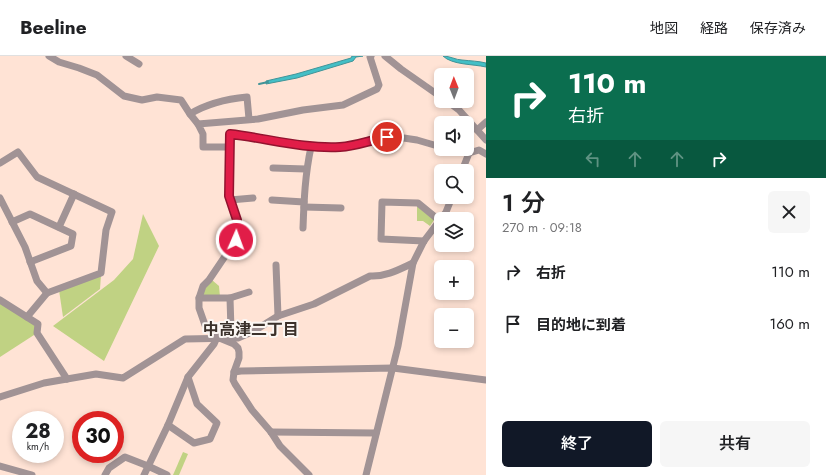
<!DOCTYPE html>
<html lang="ja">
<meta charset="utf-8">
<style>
body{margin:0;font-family:Jost,"Noto Sans JP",sans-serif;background:#f6f6f6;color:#202124;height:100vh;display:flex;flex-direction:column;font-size:15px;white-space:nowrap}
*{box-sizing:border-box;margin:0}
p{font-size:13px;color:#757577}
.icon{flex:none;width:22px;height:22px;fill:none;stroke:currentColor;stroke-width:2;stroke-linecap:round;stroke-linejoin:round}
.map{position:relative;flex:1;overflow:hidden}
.panel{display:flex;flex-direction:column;background:#fff;width:340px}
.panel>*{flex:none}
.top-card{background:#0b6e4f;color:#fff;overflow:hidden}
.needle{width:26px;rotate:359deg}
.tools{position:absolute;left:434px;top:12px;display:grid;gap:8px}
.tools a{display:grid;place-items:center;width:40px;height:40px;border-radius:6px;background:#fff;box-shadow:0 2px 6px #0003;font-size:20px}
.speed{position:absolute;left:12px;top:355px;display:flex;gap:8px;font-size:20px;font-weight:700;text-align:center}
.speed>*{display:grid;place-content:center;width:52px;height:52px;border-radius:50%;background:#fff;box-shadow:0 2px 6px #0003;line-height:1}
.speed small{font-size:10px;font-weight:400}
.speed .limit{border:6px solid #d22;background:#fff;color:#111}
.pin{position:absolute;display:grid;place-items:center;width:34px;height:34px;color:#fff;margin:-17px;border:2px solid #fff;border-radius:50%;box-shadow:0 1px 4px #0007}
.me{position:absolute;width:44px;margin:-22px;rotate:2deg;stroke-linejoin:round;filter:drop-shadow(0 0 3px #0008)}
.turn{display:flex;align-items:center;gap:14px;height:84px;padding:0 16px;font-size:18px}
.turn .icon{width:52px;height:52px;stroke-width:2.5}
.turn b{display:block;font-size:28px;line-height:34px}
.lanes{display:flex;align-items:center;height:38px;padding:0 16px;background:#0003;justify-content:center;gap:20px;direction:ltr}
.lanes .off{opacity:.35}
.round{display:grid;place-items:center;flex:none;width:42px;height:42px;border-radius:6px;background:#f6f6f6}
.headline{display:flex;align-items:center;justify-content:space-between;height:68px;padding:0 16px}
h1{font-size:24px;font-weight:600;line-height:30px}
.primary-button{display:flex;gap:8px;margin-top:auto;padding:8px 16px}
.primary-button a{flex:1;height:46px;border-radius:6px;background:#111827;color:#fff;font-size:16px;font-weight:600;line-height:46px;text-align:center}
.primary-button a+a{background:#f6f6f6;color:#202124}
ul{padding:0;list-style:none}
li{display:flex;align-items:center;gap:12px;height:52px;padding:0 16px}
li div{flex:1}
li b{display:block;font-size:15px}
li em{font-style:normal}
header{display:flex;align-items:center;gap:24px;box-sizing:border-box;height:56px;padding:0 20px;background:#fff;border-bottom:1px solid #e0e0e0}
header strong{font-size:19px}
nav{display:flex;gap:22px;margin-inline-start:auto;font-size:14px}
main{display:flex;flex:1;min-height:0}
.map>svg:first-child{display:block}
.green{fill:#c0d283}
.water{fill:#43bfc6;stroke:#419498}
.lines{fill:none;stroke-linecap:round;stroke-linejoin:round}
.stream{stroke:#419498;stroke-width:2}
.minor{stroke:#a19395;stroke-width:7}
.route-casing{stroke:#92132f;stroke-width:10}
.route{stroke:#e11d48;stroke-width:7}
.labels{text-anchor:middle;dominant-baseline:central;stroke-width:4;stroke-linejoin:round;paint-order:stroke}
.neighbourhood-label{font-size:16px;font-weight:bold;fill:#3b312b;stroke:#fbf6f3}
</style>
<header>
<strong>Beeline</strong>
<nav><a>地図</a><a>経路</a><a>保存済み</a></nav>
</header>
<main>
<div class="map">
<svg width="486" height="419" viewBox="0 0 486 419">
<rect width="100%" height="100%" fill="#ffe3d5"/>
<g class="green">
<polygon points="417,150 434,164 430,170 423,165 417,165"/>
<polygon points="143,158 159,190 104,305 53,270 114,224 133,203"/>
<polygon points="101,219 100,233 63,261 59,234"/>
<polygon points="212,224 219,230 220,241 201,241 205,231"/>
<polygon points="0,246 36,269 34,279 0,301"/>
<polygon points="183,396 188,398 179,419 173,419"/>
</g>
<g class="water">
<polygon points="352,0 363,0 356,1 353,5 297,22 266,28 266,25 296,18 351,2"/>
<path d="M 443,0 C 450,0 456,4 462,4 C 471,5 478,5 486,7 L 486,11 C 473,8 452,9 443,0 Z"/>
</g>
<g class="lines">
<polyline class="stream" points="259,28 268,26"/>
<g class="minor">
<polyline points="49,0 59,6 79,12 97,19 124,40 142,44 157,41 181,44 190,58"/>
<polyline points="126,0 139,8"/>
<polyline points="385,0 401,13 441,41"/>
<polyline points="447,45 459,54 486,84"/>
<path d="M 198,68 L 190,58 C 208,47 226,43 247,41 L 249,63"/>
<polyline points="477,74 486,66"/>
<polyline points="229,91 230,78 311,91 341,91 353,89 372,83 387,81 397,81 417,84 441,91"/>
<polyline points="450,93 469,97 479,94 486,98"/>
<polyline points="0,107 18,96 37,121 112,156 106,174 101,217 47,237 27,261"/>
<polyline points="273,112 306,113"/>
<polyline points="462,115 469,97"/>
<polyline points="0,142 25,191 37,225 47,237"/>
<polyline points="230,144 253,142"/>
<polyline points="272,144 304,146"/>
<polyline points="304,151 341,152"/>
<polyline points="12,166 30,158 73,178 71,190 30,206"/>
<polyline points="59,171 74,138"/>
<path d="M 303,172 C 304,144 305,119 311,91"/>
<polyline points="424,185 381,183 382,146 418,147 440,165"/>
<polyline points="276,209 278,260"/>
<polyline points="199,242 230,242 249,236"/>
<polyline points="0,244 38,268 37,277 67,323"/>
<polyline points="223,282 231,274 230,242"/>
<polyline points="234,316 241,315 393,312 486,324"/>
<path d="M 0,341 L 44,327 L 67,323 L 96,318 L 123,322 L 185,283 L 238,282 L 254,275 L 278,260 L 314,248 L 370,220 C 386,221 400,213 413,207"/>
<polyline points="168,369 194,387 210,383 217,367 197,348 188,321"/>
<polyline points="271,376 376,377"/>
<polyline points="0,410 32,419"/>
<polyline points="105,419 109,412 125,401 148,410 167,419"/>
<polyline points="144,419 168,369 188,321 214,288 217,281"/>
<polyline points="309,419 280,390 271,376 252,354 235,328 233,324 234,316 239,302 239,296 238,292 234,288 217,281 205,269 199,252 199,242 203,230 209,224 236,184 237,164 229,140 229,91 203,91 203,78 198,68 258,63 303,54 343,49 377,33 379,29 370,1 371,0"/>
<polyline points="366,419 398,290 413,207 424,185 446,156 452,141"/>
</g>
</g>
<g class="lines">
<defs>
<path id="route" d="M 236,184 L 237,164 L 229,140 L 230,78 C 266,82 303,93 340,91 C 356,90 371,84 387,81"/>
</defs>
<use href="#route" class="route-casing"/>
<use href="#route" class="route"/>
</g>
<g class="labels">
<g class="neighbourhood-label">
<text x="251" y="273">中高津二丁目</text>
</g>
</g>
</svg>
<div class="tools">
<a><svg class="needle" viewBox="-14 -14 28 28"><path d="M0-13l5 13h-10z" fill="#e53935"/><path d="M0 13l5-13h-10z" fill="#757577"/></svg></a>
<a><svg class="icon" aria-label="sound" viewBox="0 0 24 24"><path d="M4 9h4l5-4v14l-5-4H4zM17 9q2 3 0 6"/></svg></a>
<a><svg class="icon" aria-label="search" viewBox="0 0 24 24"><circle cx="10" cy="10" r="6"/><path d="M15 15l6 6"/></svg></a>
<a><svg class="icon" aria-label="layers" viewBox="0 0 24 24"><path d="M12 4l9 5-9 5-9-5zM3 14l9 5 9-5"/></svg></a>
<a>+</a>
<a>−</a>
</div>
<div class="speed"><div>28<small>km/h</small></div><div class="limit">30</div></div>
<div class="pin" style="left:387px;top:81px;background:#d93025"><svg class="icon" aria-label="arrive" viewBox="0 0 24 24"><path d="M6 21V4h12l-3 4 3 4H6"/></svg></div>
<svg class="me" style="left:236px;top:184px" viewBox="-20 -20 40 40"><circle r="17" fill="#e11d48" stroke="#fff" stroke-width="3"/><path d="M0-11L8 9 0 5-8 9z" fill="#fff"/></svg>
</div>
<section class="panel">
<div class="top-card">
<div class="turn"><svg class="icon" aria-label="right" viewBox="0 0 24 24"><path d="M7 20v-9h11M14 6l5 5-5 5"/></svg><div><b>110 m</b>右折</div></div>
<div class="lanes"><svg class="icon off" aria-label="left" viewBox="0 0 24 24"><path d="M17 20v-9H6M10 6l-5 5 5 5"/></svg><svg class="icon off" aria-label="ahead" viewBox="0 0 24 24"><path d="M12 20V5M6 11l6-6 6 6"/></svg><svg class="icon off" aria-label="ahead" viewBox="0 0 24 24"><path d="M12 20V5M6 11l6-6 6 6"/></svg><svg class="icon" aria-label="right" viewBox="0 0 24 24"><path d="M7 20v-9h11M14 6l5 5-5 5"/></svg></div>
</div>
<div class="headline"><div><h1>1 分</h1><p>270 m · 09:18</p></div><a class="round"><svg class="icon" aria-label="close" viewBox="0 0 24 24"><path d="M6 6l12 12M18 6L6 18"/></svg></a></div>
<ul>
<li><svg class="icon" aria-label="right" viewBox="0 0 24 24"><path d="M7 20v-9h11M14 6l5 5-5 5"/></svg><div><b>右折</b></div><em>110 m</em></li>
<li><svg class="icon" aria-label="arrive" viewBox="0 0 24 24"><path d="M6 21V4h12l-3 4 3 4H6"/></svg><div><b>目的地に到着</b></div><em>160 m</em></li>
</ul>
<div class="primary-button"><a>終了</a><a>共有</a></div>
</section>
</main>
